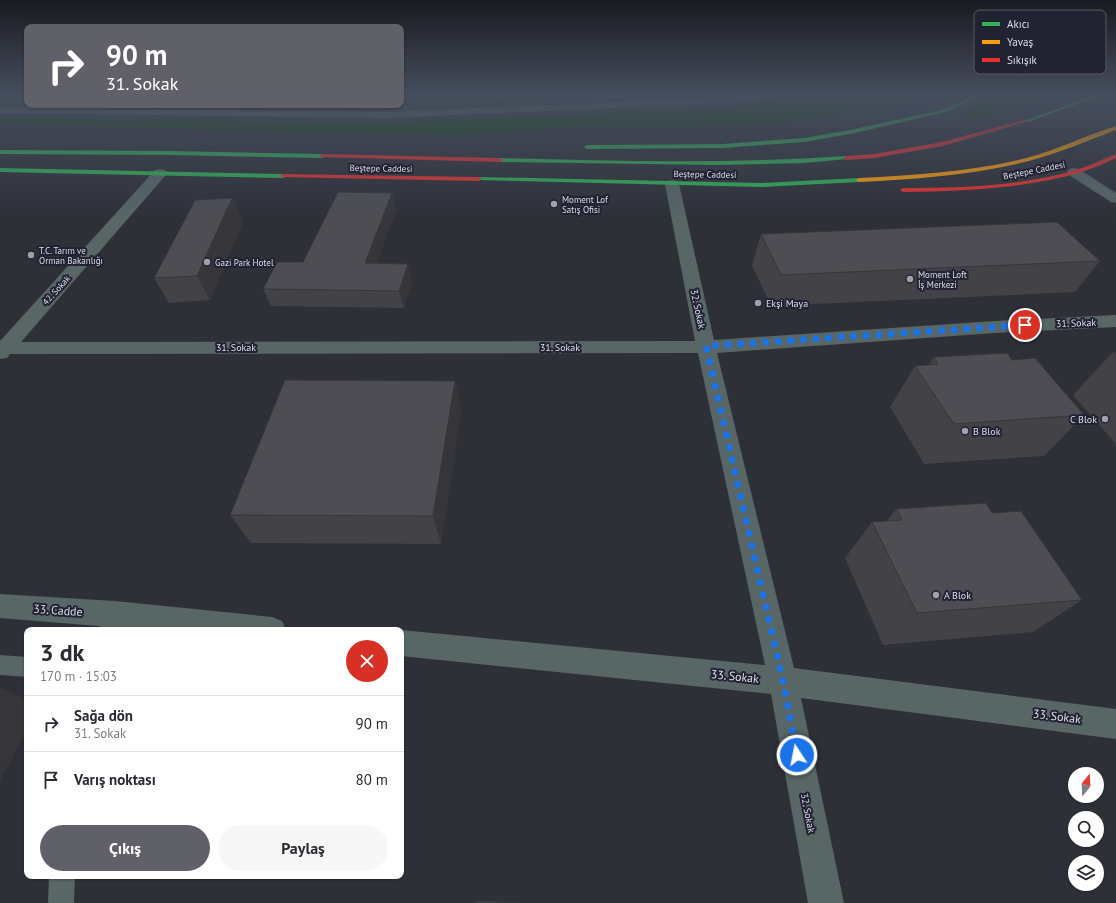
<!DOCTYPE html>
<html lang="tr">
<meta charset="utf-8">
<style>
body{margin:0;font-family:"PT Sans",sans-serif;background:#f7f7f7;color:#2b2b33;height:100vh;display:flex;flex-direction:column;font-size:15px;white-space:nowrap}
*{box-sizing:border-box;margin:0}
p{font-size:13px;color:#7c7c81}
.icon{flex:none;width:22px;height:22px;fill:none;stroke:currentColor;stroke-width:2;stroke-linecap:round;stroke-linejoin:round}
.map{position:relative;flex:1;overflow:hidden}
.side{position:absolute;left:24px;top:627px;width:380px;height:252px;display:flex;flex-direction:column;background:#fff;border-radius:8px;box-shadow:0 1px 3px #0004}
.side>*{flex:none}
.hud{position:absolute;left:24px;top:24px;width:380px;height:84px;border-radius:8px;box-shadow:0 1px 3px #0004;background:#606069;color:#fff;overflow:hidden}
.needle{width:26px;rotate:18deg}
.buttons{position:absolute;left:1068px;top:767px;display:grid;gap:8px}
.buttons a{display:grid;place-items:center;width:36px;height:36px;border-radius:50%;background:#fff;box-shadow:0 1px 3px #0004;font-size:20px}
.pin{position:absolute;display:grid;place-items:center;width:34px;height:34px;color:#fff;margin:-17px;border:2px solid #fff;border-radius:50%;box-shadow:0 1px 4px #0007}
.me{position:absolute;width:44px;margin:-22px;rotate:349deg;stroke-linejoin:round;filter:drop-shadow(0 0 3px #0008)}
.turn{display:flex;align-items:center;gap:14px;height:84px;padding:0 16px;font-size:18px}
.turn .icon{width:52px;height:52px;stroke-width:2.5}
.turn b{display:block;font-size:28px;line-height:34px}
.round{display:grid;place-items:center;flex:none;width:42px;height:42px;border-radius:21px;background:#f7f7f7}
.headline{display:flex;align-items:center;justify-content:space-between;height:68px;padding:0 16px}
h1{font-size:24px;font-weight:800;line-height:30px}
.primary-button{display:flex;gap:8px;margin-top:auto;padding:8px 16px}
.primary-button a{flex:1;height:46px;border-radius:24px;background:#606069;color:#fff;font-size:16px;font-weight:800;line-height:46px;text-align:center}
.primary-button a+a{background:#f7f7f7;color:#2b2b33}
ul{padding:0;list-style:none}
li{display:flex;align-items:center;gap:12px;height:56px;padding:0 16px;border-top:1px solid #e1e1e2}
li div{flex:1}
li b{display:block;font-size:15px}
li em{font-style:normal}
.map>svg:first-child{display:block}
.green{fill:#0f420a}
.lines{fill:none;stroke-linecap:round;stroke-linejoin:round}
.lane{fill:#586666;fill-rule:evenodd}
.street{fill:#586666;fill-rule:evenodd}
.fast{fill:#30b455;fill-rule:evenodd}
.slow{fill:#ff9f0a;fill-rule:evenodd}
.jam{fill:#e5322d;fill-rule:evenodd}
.wall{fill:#424247}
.shaded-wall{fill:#36363a}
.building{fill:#4d4d53;stroke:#36363a}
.route{stroke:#1a73e8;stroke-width:7;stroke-dasharray:0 12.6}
.poi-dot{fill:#a0a1ab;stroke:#212332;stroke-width:1.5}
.labels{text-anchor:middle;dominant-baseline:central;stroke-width:4;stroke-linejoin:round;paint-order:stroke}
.far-street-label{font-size:9px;fill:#dddee9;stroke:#212332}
.far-poi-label{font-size:9px;fill:#dddee9;stroke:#212332;text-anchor:start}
.poi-label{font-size:10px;fill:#dddee9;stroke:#212332;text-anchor:start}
.street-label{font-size:10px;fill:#dddee9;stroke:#212332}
.near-street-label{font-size:12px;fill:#dddee9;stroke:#212332}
.key{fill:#212332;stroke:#595b69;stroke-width:1}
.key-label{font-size:11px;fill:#dddee9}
</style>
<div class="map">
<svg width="1116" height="903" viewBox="0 0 1116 903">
<rect width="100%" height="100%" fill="#2e3038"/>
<g class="green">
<rect x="0" y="94" width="27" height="9"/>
<polygon points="401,94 410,94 409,99 426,98 427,94 443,98 474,96 474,94 543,94 544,101 371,108 372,105 401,105"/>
<polygon points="585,94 708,94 587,99"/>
<path d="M 824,94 L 915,94 C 843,119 765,126 688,127 C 662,128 636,126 609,127 C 583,127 557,128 531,130 C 508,131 485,135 462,135 C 308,134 154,127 0,124 L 0,118 L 385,122 L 705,109 C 745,106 785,103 824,94 Z"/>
<polygon points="999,94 1046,94 976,119 962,114"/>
<polygon points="170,105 348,105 348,107"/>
</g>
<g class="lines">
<g class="lane">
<polygon points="762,94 785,94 781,97 750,101 701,104 388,118 0,113 0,107 388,112 701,98"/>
<polygon points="115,605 122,608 125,614 118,630 98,630 108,608"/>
<polygon points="0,655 27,657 27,677 0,675"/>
<polygon points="49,876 75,876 74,903 48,903"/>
</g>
<g class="street">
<polygon points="1074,168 1079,169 1116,193 1116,203 1111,202 1069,175 1067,172 1069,169"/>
<polygon points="160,169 165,170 167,173 165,176 21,342 695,341 665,184 667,181 672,180 677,181 679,184 714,340 995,321 1116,315 1116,327 995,333 717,353 794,668 1116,709 1116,739 801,698 844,903 808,903 771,694 401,656 401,630 765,665 698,353 10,354 7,358 0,359 0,341 155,170"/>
<polygon points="0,594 115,601 272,617 282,621 286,630 147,630 0,618"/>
</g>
<g class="fast">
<polygon points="979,94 985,94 946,112 850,134 804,142 722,148 587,149 584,147 587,145 722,144 804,138 850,130 942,110"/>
<polygon points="1099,94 1105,94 1028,122 1023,121"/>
<polygon points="0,150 172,151 322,154 325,156 322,158 172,155 0,154"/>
<path d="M 846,156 L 849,158 L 848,159 L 803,163 L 716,165 L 500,162 L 497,160 L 500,158 C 616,161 731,164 846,156 Z"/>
<polygon points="0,168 283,174 286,176 283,178 0,172"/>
<polygon points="479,177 762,183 859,178 862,180 859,182 762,187 477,180 477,178"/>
</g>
<path class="slow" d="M 1116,126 L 1116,130 C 1087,141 1059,153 1029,161 C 974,175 916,179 859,182 L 856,180 L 859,178 C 915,175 972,172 1026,158 C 1057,150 1086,135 1116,126 Z"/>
<g class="jam">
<polygon points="1024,120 1029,121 943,146 874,158 846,160 843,158 846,156 874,154 942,142"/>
<polygon points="322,154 500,158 503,160 500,162 320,157 319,156"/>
<path d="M 1116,154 L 1116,158 C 1105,163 1094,168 1082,172 C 1024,189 963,191 903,192 L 900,190 L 903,188 C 961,188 1020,186 1076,170 C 1090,166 1102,159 1116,154 Z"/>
<polygon points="283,174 479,177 482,179 479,181 281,177 280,176"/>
</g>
</g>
<g class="wall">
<polygon points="408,94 507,94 508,95 409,99"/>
<polygon points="392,193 396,210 376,264 408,264 412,281 404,308 271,306 263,289 303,262"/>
<polygon points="232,198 243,222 210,300 169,303 154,278"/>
<polygon points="761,234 1100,261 1075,292 771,306 752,265"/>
<polygon points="1112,353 1116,353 1116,444 1073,395"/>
<polygon points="934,357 1012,360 1084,415 1044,456 924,464 890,407 915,366 929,365"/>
<polygon points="455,381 461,412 441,544 251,543 230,515"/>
<polygon points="896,509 992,513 1082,600 1033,632 883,645 845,558 872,522 887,521"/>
</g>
<g class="shaded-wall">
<polygon points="392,193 396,210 370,281 365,263"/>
<polygon points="232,198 243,222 210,300 197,276"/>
<polygon points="408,264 412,281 404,308 399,291"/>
<polygon points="455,381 461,412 441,544 433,516"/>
<polygon points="0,688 27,700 27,730 0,781"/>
</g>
<g class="building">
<polygon points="338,192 392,193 365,263 408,264 399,291 263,289 277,262 303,262"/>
<polygon points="232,198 197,276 154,278 195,200"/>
<polygon points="1057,222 1100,261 781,275 761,234"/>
<polygon points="1007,353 1012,360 1035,358 1084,415 954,424 915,366 938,364 934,357"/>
<polygon points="1112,353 1116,353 1116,358"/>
<polygon points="285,380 455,381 433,516 230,515"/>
<polygon points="986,503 992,513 1021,511 1082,600 917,613 872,522 902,520 896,509"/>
<polygon points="476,901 519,903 476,903"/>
</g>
<linearGradient id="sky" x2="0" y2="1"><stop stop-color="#191a1f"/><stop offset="0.43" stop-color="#464e5e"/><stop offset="1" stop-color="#464e5e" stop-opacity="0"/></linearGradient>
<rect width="1116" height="220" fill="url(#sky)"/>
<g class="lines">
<polyline class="route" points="797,755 783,681 706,346 1025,325"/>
</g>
<g class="poi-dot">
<circle cx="554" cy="204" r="4"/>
<circle cx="31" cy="255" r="4"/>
<circle cx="207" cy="262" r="4"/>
<circle cx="910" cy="279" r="4"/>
<circle cx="758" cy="303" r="4"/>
<circle cx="1105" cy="419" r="4"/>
<circle cx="965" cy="431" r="4"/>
<circle cx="936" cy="595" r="4"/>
</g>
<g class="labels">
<g class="far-street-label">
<text transform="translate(381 168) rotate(1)">Beştepe Caddesi</text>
<text transform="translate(1034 170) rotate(-11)">Beştepe Caddesi</text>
<text transform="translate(705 174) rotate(1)">Beştepe Caddesi</text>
<text transform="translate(56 290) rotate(-48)">42. Sokak</text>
</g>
<g class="far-poi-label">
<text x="562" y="199">Moment Lof<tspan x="562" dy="10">Satış Ofisi</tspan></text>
<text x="39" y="250">T.C. Tarım ve<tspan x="39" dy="10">Orman Bakanlığı</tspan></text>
<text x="215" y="262">Gazi Park Hotel</text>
<text x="918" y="274">Moment Loft<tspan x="918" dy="10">İş Merkezi</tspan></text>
</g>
<g class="poi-label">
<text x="766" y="303">Ekşi Maya</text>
<text x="1097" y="419" text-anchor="end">C Blok</text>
<text x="973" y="431">B Blok</text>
<text x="944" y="595">A Blok</text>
</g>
<g class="street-label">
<text transform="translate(698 309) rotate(78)">32. Sokak</text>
<text transform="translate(1076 323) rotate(-2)">31. Sokak</text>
<text x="236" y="347">31. Sokak</text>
<text x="560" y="347">31. Sokak</text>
<text transform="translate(808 813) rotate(79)">32. Sokak</text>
</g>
<g class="near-street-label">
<text transform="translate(58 610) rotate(4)">33. Cadde</text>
<text transform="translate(735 676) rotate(6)">33. Sokak</text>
<text transform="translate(1057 716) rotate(7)">33. Sokak</text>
</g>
</g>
<rect x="974" y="10" width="132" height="64" rx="6" class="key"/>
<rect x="982" y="22" width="18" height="4" fill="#30b455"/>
<rect x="982" y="40" width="18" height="4" fill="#ff9f0a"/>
<rect x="982" y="58" width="18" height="4" fill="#e5322d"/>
<g class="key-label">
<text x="1007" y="28">Akıcı</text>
<text x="1007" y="46">Yavaş</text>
<text x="1007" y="64">Sıkışık</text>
</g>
</svg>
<div class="buttons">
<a><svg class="needle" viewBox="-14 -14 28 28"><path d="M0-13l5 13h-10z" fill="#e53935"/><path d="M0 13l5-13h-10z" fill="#7c7c81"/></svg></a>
<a><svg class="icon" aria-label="search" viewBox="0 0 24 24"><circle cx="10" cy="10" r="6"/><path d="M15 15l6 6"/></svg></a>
<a><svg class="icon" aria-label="layers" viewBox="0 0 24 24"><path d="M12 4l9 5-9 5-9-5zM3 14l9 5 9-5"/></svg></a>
</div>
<div class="pin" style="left:1025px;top:325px;background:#d93025"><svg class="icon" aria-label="arrive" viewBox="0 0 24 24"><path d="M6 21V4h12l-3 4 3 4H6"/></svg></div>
<svg class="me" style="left:797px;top:755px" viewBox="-20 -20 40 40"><circle r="17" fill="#1a73e8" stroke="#fff" stroke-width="3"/><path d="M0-11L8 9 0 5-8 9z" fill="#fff"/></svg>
<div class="hud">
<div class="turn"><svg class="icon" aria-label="right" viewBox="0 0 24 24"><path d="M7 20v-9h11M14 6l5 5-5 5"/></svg><div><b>90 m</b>31. Sokak</div></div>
</div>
<section class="side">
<div class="headline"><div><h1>3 dk</h1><p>170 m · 15:03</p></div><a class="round" style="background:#d93025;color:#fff"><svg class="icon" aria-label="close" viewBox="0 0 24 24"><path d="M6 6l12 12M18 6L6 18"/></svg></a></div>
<ul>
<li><svg class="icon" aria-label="right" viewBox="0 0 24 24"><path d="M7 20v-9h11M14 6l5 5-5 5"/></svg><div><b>Sağa dön</b><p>31. Sokak</p></div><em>90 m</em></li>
<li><svg class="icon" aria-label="arrive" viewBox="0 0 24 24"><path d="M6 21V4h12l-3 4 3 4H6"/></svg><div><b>Varış noktası</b></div><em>80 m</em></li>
</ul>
<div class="primary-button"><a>Çıkış</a><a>Paylaş</a></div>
</section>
</div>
